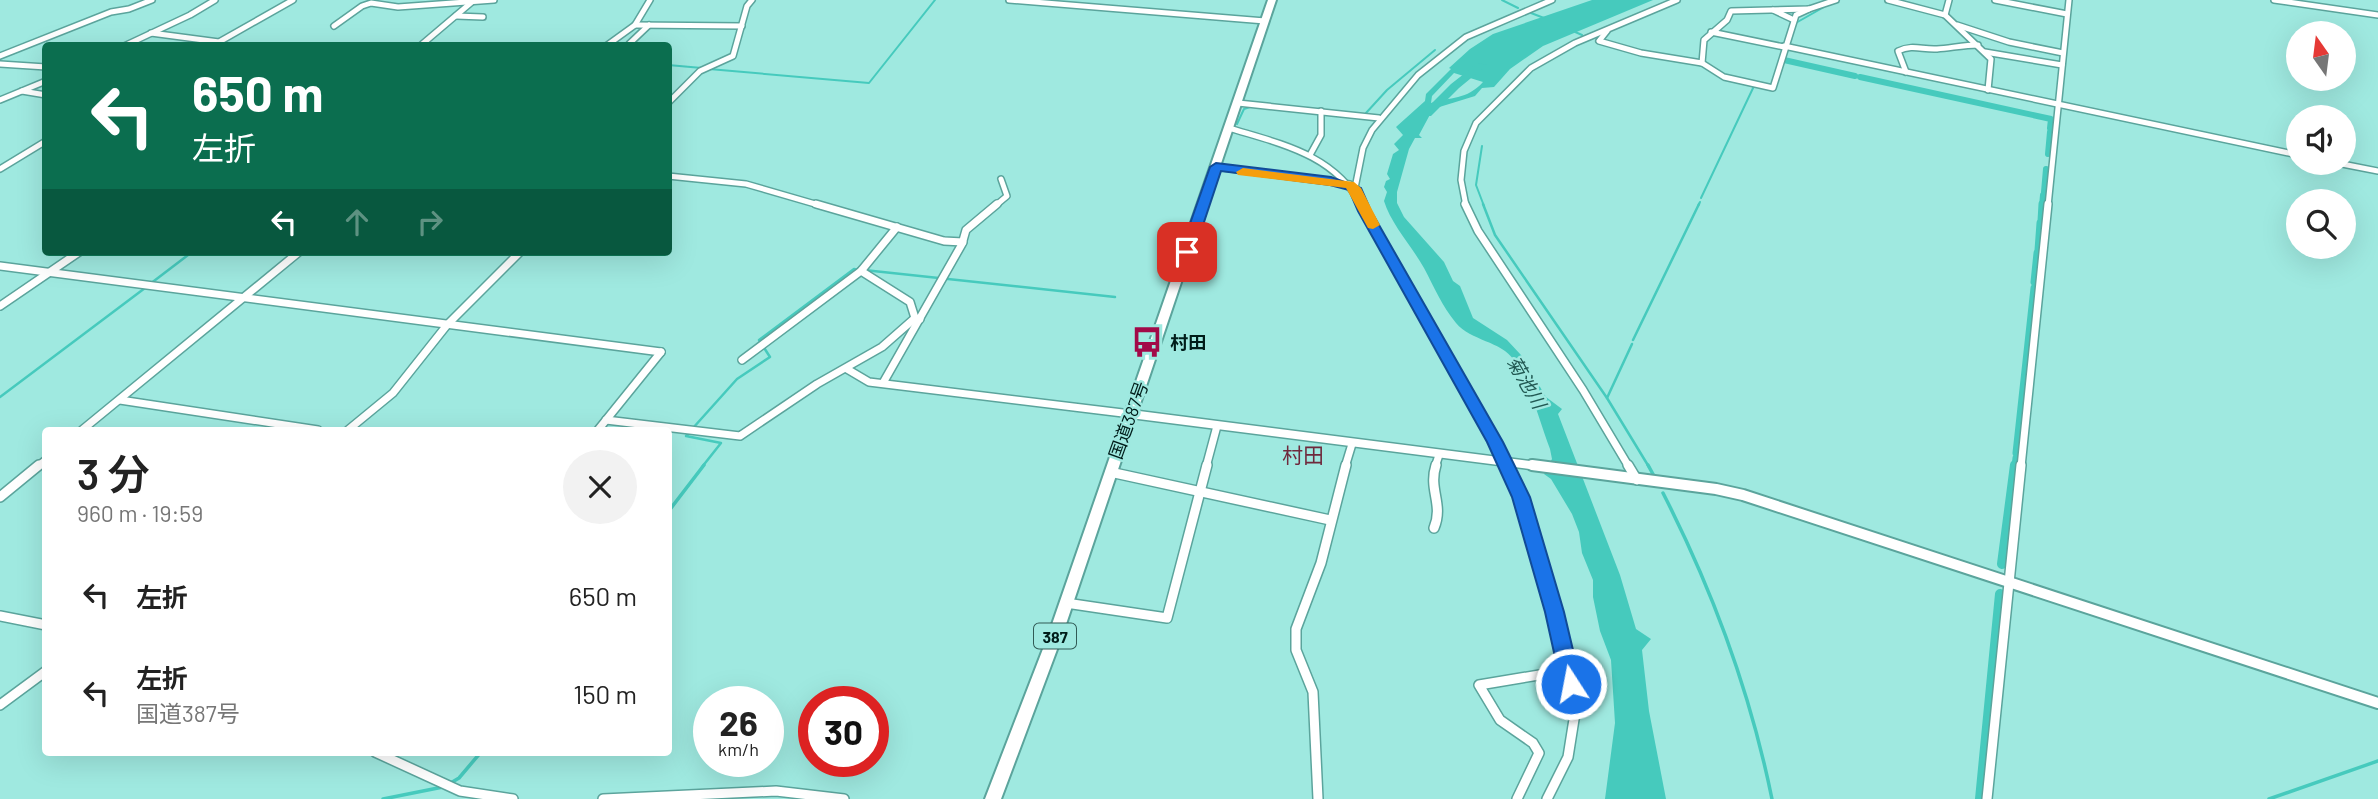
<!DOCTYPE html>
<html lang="ja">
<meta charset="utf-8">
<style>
body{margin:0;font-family:Barlow,"Noto Sans JP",sans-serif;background:#f2f2f2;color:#222;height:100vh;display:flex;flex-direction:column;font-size:26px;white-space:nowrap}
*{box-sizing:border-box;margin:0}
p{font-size:23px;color:#767676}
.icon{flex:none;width:38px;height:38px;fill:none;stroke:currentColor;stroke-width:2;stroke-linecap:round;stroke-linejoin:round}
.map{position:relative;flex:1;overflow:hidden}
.panel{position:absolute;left:42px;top:427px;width:630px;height:329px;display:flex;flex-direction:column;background:#fff;border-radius:7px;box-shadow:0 7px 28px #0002}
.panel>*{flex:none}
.banner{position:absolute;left:42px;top:42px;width:630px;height:214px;border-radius:7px;box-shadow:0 7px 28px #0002;background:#0b6e4f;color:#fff;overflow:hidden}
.needle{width:46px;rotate:346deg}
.controls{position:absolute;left:2286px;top:21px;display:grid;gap:14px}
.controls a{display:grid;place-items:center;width:70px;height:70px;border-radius:50%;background:#fff;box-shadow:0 7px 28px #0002;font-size:35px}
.speed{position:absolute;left:693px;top:686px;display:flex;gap:14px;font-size:35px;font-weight:700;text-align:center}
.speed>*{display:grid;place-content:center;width:91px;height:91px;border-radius:50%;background:#fff;box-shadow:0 7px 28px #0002;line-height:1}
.speed small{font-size:18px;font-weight:400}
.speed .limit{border:10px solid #d22;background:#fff;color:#111}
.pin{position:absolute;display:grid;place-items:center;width:60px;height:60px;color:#fff;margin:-30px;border-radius:14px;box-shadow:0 4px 10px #0006}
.me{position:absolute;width:77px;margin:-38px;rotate:349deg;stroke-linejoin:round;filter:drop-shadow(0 0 5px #0008)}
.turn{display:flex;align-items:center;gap:24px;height:147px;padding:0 35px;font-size:32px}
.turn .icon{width:91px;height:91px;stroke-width:2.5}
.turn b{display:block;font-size:49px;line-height:60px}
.lanes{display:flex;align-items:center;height:66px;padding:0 35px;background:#0003;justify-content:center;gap:35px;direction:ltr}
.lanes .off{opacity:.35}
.round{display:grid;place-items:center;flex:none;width:74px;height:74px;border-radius:37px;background:#f2f2f2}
.summary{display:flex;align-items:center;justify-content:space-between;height:119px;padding:0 35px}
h1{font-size:42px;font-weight:600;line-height:52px}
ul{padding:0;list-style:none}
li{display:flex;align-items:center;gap:21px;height:98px;padding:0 35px}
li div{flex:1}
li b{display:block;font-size:26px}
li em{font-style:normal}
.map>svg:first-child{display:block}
.water{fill:#46cabd;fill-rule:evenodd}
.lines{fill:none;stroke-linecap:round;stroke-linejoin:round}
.stream-far2{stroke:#46cabd;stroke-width:2}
.stream-far1{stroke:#46cabd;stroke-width:2.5}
.stream{stroke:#46cabd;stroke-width:3.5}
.canal-far2{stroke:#46cabd;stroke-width:6}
.canal-far1{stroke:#46cabd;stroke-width:7}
.canal{stroke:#46cabd;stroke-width:10}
.river{fill:#46cabd;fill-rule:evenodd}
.minor-far2-casing{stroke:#5ba49c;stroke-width:8}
.minor-far1-casing{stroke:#5ba49c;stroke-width:10}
.minor-casing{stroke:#5ba49c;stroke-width:12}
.tertiary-far1-casing{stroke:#5ba49c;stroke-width:11}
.tertiary-casing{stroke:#5ba49c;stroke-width:14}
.trunk-casing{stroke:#5ba49c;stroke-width:4}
.minor-far2{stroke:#fff;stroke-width:5}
.minor-far1{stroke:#fff;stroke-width:7}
.minor{stroke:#fff;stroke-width:9}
.tertiary-far1{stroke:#fff;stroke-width:8}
.tertiary{stroke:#fff;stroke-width:10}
.trunk{fill:#fff;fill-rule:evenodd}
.route{fill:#1a73e8;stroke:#114b97;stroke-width:2}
.slow{fill:#f59e0b}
.labels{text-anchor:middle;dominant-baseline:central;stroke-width:5;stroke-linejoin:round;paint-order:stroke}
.shield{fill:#9fe9e0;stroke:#305a55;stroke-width:2}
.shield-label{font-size:16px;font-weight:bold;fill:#001d1a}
.poi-label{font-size:18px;font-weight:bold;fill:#001d1a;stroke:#9fe9e0;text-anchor:start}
.street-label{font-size:18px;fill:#001d1a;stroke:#9fe9e0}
.water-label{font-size:19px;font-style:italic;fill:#215852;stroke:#9fe9e0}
.quarter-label{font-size:21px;fill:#6f293c;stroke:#9fe9e0}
</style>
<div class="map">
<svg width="2378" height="799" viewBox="0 0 2378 799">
<rect width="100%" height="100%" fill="#9fe9e0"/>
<path class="water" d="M 1592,0 L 1653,0 L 1543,46 L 1510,69 L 1494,87 L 1482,88 L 1475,96 L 1433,109 L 1419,135 L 1422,138 L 1415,138 L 1409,149 L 1397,192 L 1397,203 L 1404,217 L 1444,262 L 1453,281 L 1460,286 L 1473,318 L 1507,340 L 1521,355 L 1546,397 L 1562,409 L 1558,414 L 1620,575 L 1636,629 L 1651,639 L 1642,650 L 1649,711 L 1666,799 L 1605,799 L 1615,723 L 1611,660 L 1600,631 L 1593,597 L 1593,580 L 1582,553 L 1579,532 L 1572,514 L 1551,479 L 1544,474 L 1552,459 L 1550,449 C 1540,422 1530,384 1514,360 C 1501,341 1471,341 1456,323 C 1442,306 1434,287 1424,268 C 1411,245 1391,224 1384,201 L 1387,192 L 1384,187 L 1386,181 L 1390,179 L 1387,174 L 1393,154 L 1399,150 L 1394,144 L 1403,135 L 1396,127 L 1425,101 L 1426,94 L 1451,69 L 1449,68 L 1470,49 L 1493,34 ZM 1454,73 L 1483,82 C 1467,100 1450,97 1431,103 L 1432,96 Z"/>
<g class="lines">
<g class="stream-far2">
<polyline points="1502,0 1518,8"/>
<polyline points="1531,13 1544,18"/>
<polyline points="1794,24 1824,7"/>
<polyline points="1573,31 1582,35"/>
<polyline points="668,65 702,68"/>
<polyline points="709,69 869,83 935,0"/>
<polyline points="1774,90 1782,68"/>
<polyline points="1366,113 1387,90 1435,50"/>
<polyline points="1237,124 1244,109 1250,107"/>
<polyline points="1482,146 1476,185 1484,206"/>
<polyline points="1701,198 1754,86"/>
<polyline points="1698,206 1700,202"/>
</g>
<g class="stream-far1">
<polyline points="1483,204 1495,235 1607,398 1649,467"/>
<polyline points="864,270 1115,297"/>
<polyline points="150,284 192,252"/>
<polyline points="1633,340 1699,204"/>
<polyline points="0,397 145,288"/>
<polyline points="1607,398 1632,344"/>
<polyline points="693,428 737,379 770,357 759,340 854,269 858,270"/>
<polyline points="689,433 686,436 721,443 702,467"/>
</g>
<g class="stream">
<polyline points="1648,465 1654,476"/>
<path d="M 1663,493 C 1713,591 1750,691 1772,799"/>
<polyline points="668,512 704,465"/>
<polyline points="449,784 459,778 481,752"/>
<polyline points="383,799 443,787"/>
<polyline points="2269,799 2378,761"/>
</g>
<g class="canal-far2">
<polyline points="1784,60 1855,76"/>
<polyline points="1860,77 2051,119 2050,128"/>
<polyline points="2048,154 2050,132"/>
<polyline points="2044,192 2046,169"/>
<polyline points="2042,206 2043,195"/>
</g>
<g class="canal-far1">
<polyline points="2041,221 2042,204"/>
<polyline points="2038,250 2040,223"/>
<polyline points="2034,282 2037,253"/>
<polyline points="2016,453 2034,288"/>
<polyline points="2015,467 2016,458"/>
</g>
<g class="canal">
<polyline points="2002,564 2015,465"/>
<polyline points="1980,799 2000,594"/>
</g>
<polygon class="river" points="1478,63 1487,65 1459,88 1431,116 1423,116 1423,112 1451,84"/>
<defs>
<g id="minor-far2">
<polyline points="1009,0 1265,21"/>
<polyline points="1888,0 1945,15 1991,59 1988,90"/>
<polyline points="1995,0 2067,14"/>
<polyline points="2274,0 2378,15"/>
<polyline points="1773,10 1794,20"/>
<polyline points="1945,15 1949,0"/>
<polyline points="456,16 483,17"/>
<polyline points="635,25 742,26"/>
<polyline points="1957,25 2009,42 2063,53"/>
<polyline points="334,26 362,6 371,3 398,7 494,0"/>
<polyline points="1607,31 1599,41 1641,53 1702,63 1724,77 1773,88 1796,15 1809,9"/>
<polyline points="1711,32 1784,47"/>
<polyline points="151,33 219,42 293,0"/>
<polyline points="629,44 649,25"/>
<polyline points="124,46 190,15 215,0"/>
<polyline points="420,46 473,1"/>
<polyline points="606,46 635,25 650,0"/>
<polyline points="1784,46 2298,155"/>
<polyline points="1985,52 2062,65"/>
<polyline points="0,56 111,12 129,9 152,0"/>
<polyline points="1702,63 1704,40 1727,20 1731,11 1809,9 1836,0"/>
<polyline points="0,64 46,67"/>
<path d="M 1906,72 L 1898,51 C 1913,44 1922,50 1937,49 C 1951,48 1964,45 1978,45"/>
<polyline points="22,91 46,95"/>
<polyline points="0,100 46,81"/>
<polyline points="668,103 700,71 733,56 747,6 752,0"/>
<polyline points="1238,103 1379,118"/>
<path d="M 1229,128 C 1281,144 1334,154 1362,206"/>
<polyline points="1310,155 1321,135 1321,111"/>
<polyline points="2337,163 2378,171"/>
<polyline points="1216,167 1350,184"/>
<polyline points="0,169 46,141"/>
<polyline points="668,176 746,184 822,206"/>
<polyline points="1355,188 1363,148 1372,130 1418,75 1466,37 1552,0"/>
<polyline points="995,206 1007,196 1001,179"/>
<polyline points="1466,206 1461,180 1464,151 1476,123 1531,68 1575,43 1677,0"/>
<polyline points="2048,206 2069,0"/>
</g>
<g id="minor-far1">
<polyline points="816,204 944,241 963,242"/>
<polyline points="1361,204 1495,442 1506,467"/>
<polyline points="1465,204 1478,231 1583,390 1629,467"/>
<polyline points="0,266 661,352"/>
<polyline points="861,271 910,302 915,318"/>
<polyline points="0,306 79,252"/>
<polyline points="742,360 861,271 897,227"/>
<polyline points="847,369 869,382 1131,414"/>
<polyline points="883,383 962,244 966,230 997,204"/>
<polyline points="120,400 318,430"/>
<polyline points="606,420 740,436 817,384 882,347 915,318 920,319"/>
<polyline points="82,430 299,252"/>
<polyline points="348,430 393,393 447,325 520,252"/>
<polyline points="598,430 661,352"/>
<polyline points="37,467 46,460"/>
<polyline points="1206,467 1217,426"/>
<polyline points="1345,467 1352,444"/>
<polyline points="1435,467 1439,455"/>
<polyline points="2021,467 2048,204"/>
</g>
<g id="minor">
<polyline points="1505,465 1528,517 1567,660 1575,713 1568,757 1547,799"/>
<polyline points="1628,465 1637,480"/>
<polyline points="1110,472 1330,520"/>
<polyline points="0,497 39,465"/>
<path d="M 1434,528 C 1444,504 1428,490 1436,465"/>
<polyline points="1066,603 1167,618 1207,465"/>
<polyline points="0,616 46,625"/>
<polyline points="0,705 46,671"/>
<polyline points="375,752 460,791 513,799"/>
<polyline points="603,799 776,791 844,799"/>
<polyline points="1318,799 1313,692 1296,650 1296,629 1321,563 1346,465"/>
<polyline points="1517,799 1539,753 1533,743 1500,720 1479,685 1569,670"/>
<polyline points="1987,799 2021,465"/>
</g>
<polyline id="tertiary-far1" points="1131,414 1545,467"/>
<polyline id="tertiary" points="1532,465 1716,489 1743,495 2378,703"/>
<polygon id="trunk" points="1268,0 1276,0 1062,636 1001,799 985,799 1048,636"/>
</defs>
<use href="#minor-far2" class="minor-far2-casing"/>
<use href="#minor-far1" class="minor-far1-casing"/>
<use href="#minor" class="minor-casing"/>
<use href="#tertiary-far1" class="tertiary-far1-casing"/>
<use href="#tertiary" class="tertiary-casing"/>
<use href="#trunk" class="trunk-casing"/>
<use href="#minor-far2" class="minor-far2"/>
<use href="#minor-far1" class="minor-far1"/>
<use href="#minor" class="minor"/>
<use href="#tertiary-far1" class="tertiary-far1"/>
<use href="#tertiary" class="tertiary"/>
<use href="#trunk" class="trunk"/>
</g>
<polygon class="route" points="1216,163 1331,177 1361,188 1371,211 1503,442 1530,497 1564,612 1581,684 1578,690 1571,693 1564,690 1561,684 1545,612 1512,497 1487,442 1358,211 1349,190 1330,185 1221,171 1194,252 1187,256 1182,255 1180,252 1210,167"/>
<polygon class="slow" points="1243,168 1354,182 1361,188 1380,225 1373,229 1368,228 1346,188 1238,175 1236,172"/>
<defs>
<symbol id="bus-bare" viewBox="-9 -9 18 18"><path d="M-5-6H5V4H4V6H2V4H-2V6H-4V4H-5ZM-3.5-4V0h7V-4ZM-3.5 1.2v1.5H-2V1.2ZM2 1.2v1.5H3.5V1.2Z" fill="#a20948" stroke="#9fe9e0" stroke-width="2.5" paint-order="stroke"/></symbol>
</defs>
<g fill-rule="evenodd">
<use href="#bus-bare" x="1125" y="320" width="44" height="44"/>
</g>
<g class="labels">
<rect class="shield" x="1034" y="623.5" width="42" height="25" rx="5"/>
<g class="shield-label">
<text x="1055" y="636">387</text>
</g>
<g class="poi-label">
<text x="1170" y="342">村田</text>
</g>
<g class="street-label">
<text transform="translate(1128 420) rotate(-70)">国道387号</text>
</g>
<g class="water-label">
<text transform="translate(1527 382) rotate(60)">菊池川</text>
</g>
<g class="quarter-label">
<text x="1303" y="454">村田</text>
</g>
</g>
</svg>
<div class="controls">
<a><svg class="needle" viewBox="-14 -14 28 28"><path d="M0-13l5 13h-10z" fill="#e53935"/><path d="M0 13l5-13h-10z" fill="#767676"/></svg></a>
<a><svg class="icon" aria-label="sound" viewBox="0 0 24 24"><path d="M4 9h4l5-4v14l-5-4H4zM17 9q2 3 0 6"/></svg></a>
<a><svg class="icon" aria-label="search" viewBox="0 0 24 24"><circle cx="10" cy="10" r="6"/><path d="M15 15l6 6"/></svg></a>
</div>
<div class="speed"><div>26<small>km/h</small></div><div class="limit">30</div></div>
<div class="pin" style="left:1187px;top:252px;background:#d93025"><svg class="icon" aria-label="arrive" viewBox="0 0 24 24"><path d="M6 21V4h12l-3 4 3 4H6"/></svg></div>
<svg class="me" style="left:1571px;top:684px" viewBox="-20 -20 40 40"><circle r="17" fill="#1a73e8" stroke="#fff" stroke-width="3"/><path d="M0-11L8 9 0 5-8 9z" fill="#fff"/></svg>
<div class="banner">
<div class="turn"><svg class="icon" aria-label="left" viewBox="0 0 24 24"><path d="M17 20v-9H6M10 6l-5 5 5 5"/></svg><div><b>650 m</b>左折</div></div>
<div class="lanes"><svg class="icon" aria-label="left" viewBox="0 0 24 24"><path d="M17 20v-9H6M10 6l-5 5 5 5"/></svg><svg class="icon off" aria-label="ahead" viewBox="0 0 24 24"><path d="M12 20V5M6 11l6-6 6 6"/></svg><svg class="icon off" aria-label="right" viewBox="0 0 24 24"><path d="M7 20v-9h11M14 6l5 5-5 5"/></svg></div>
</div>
<section class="panel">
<div class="summary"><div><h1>3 分</h1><p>960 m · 19:59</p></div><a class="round"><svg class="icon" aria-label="close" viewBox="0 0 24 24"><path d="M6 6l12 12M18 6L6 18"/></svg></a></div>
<ul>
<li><svg class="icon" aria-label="left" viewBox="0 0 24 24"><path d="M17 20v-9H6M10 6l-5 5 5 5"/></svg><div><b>左折</b></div><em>650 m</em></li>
<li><svg class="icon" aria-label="left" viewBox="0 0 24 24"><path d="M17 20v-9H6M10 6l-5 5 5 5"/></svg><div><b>左折</b><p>国道387号</p></div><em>150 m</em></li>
</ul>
</section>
</div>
